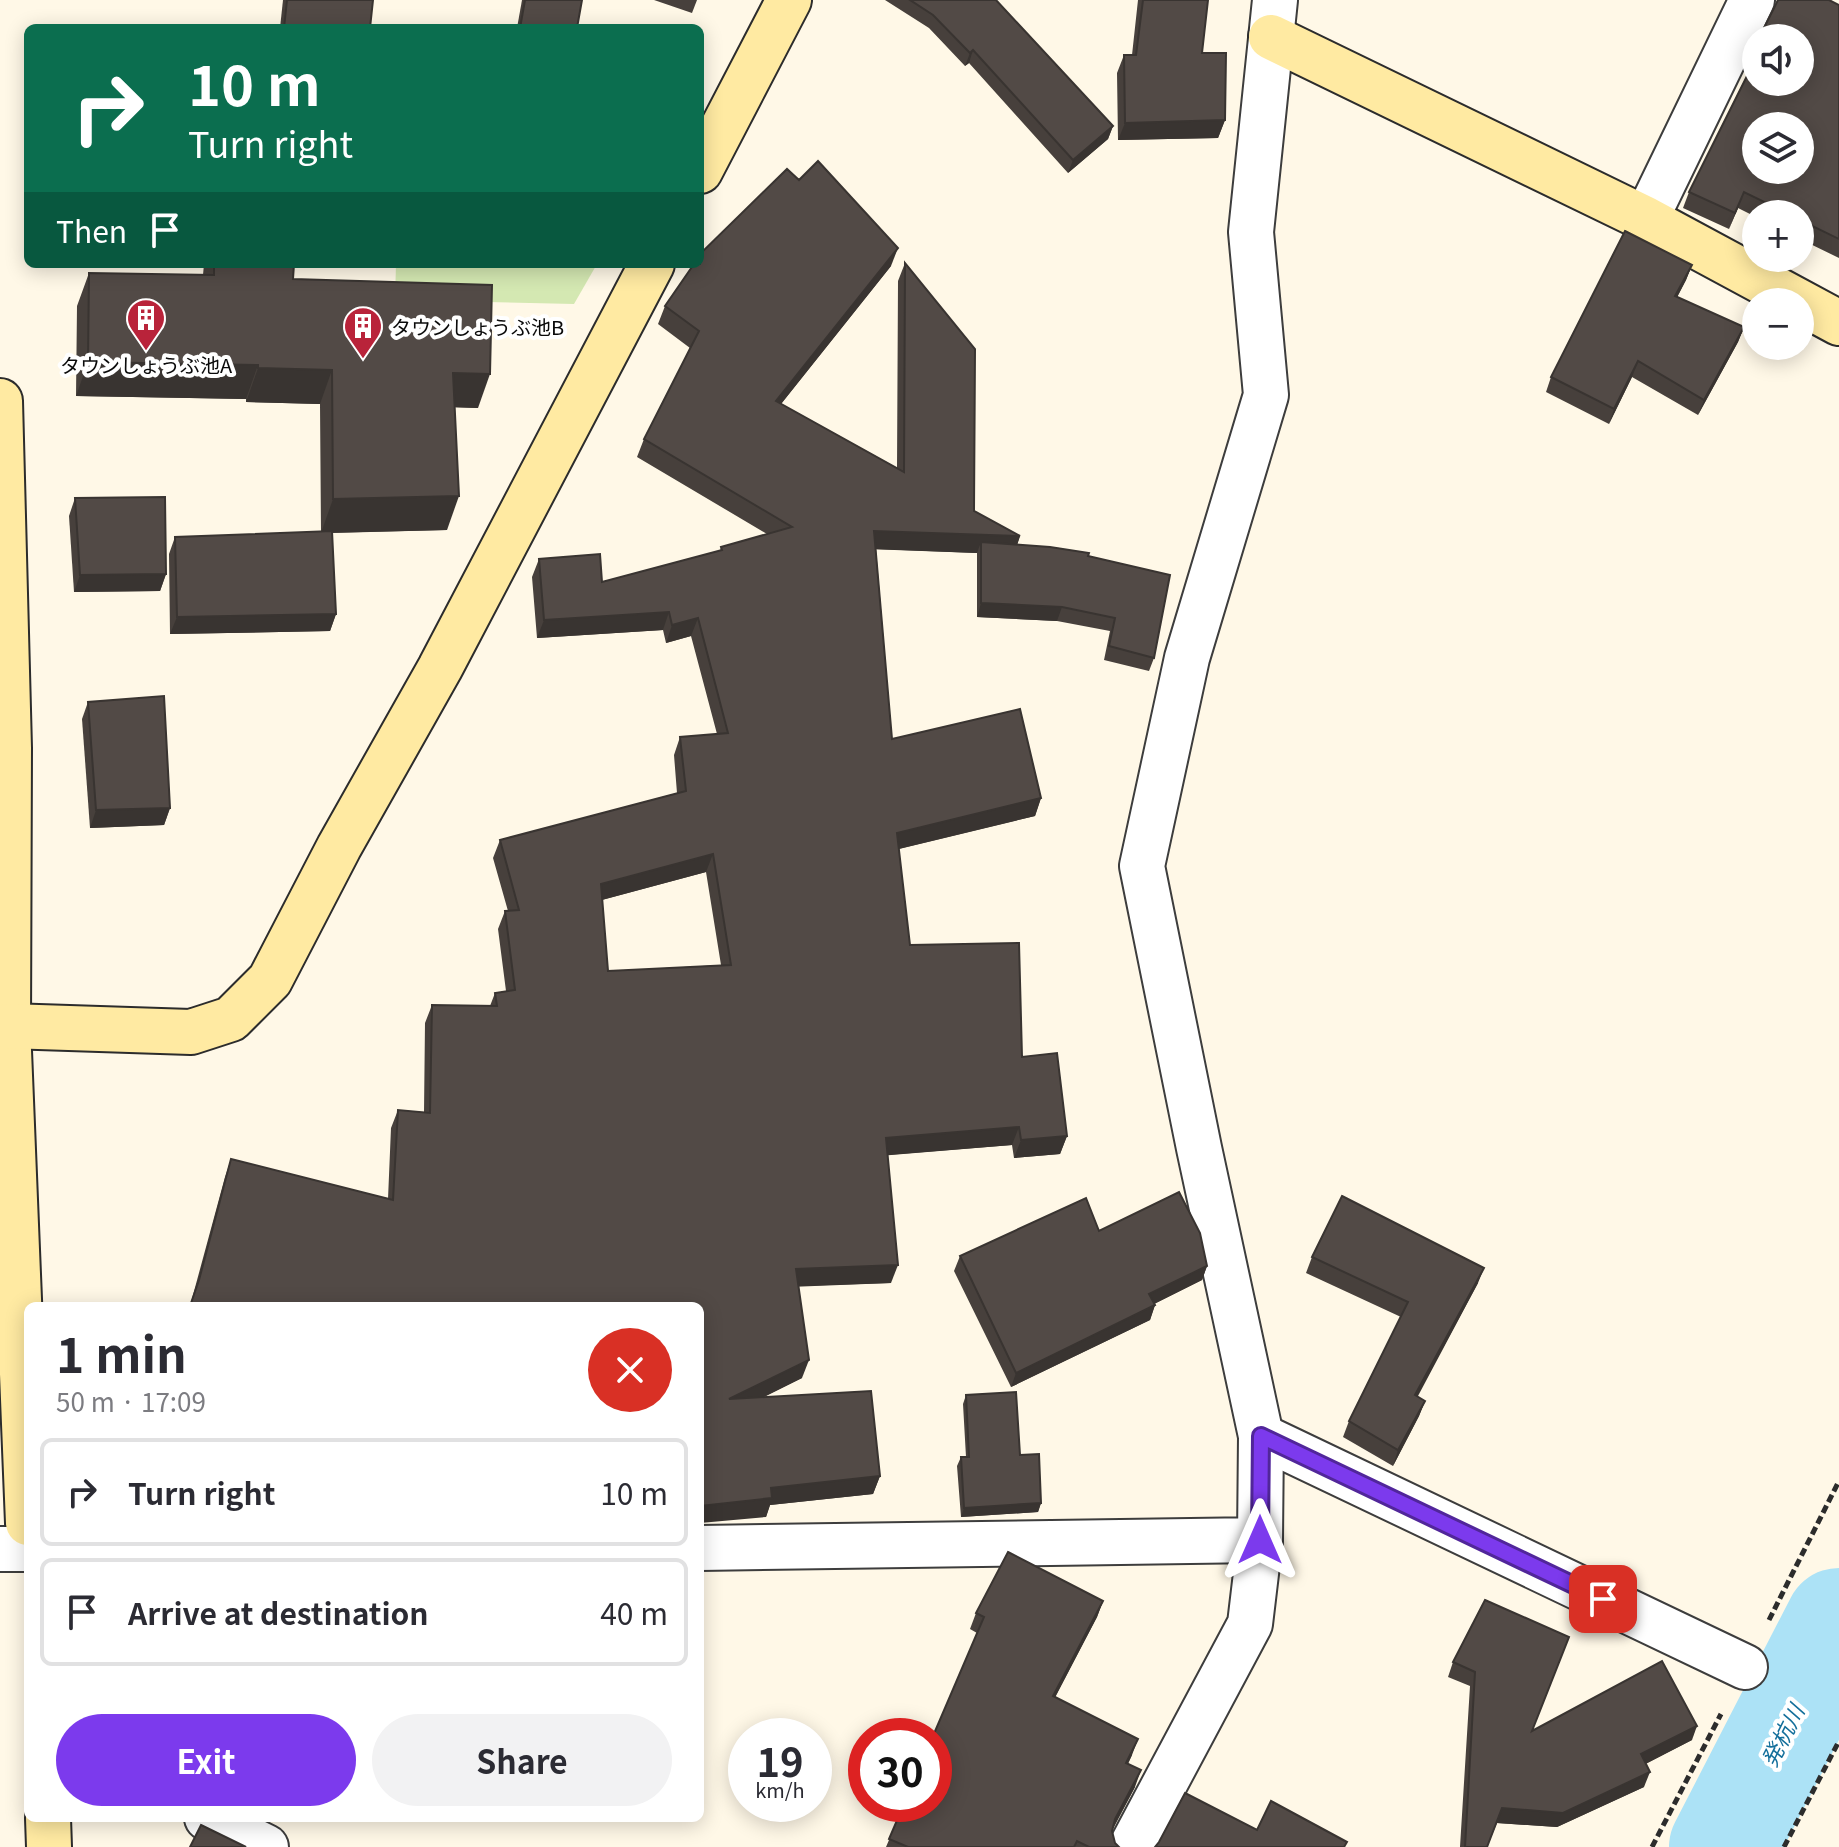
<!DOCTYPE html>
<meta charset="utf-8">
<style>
body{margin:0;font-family:Georgia,"Noto Sans JP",serif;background:#f2f2f3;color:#2b2b33;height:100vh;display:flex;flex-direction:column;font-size:30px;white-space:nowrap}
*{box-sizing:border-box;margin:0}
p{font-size:26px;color:#7c7c81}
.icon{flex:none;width:44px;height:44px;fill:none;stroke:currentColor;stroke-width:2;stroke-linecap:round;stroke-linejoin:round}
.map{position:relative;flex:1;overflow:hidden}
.panel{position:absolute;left:24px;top:1302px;width:680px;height:520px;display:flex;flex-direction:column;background:#fff;border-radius:12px;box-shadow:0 4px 20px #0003}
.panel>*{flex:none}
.top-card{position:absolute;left:24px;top:24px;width:680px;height:244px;border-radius:12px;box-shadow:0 4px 20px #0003;background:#0b6e4f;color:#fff;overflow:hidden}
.buttons{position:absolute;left:1742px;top:24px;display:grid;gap:16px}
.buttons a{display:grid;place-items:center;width:72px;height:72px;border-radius:50%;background:#fff;box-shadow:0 4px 20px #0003;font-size:40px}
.speed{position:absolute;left:728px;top:1718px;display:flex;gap:16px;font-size:40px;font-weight:700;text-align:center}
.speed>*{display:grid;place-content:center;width:104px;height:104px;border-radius:50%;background:#fff;box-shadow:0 4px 20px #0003;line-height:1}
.speed small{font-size:20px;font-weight:400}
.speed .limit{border:12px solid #d22;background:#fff;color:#111}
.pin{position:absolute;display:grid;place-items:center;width:68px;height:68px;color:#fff;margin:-34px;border-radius:16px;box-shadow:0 4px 12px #0006}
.me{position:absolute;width:88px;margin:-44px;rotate:0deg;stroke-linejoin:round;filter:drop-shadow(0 0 6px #0008)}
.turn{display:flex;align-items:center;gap:28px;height:168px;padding:0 32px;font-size:36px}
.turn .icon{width:104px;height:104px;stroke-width:2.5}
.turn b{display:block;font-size:56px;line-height:68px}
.then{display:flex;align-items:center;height:76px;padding:0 32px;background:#0003;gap:16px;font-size:30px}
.round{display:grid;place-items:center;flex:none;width:84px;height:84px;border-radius:42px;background:#f2f2f3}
.head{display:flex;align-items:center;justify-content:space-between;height:136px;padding:0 32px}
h1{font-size:48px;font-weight:700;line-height:60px}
.cta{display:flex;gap:16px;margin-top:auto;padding:16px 32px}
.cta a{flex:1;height:92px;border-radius:48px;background:#7c3aed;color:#fff;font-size:32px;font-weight:700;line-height:92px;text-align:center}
.cta a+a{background:#f2f2f3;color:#2b2b33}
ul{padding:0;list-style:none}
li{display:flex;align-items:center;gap:24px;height:108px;margin:0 16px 12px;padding:0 16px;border:4px solid #e1e1e2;border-radius:12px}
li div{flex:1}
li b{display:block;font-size:30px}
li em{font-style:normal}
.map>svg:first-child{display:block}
.green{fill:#d4e8b2}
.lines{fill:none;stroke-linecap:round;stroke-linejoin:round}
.river{stroke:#ace2f6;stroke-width:108}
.street-casing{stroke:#3d3d3d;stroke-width:48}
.secondary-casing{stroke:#2c2c2c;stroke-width:48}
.path{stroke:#2c2c2c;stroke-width:5;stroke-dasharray:8 4;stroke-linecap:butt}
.street{stroke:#fff;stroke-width:44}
.secondary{stroke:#ffeaa2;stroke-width:44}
.wall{fill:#47403c;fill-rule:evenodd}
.shaded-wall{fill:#393431}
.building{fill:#524a46;stroke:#393431;stroke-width:2;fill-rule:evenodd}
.route-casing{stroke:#51269a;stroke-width:20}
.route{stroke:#7c3aed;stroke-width:14}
.labels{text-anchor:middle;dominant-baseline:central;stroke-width:8;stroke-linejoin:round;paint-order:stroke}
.poi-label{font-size:20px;fill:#0a0a0a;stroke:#fff;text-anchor:start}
.water-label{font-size:22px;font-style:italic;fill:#146f9b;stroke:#fff}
</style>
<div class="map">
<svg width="1839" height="1847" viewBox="0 0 1839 1847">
<rect width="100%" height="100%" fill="#fff8e7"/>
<polygon class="green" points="396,264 597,264 574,304 395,300"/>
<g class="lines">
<polyline class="river" points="1723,1847 1839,1622"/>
<defs>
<g id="street">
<polyline points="1646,219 1752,0"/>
<polyline points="1261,1436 1745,1667"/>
<polyline points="700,1548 1260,1540 1261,1436 1199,1148 1142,866 1187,658 1266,395 1251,232 1275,0"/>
<polyline points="0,1549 28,1549"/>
<polyline points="207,1818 266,1847"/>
<polyline points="1131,1847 1250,1624 1260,1540"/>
</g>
<g id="secondary">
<polyline points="1271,37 1646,219 1839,323"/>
<polyline points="700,171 789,0"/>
<polyline points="0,401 9,748 8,1026 28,1523"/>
<polyline points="8,1026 191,1032 231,1019 270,980 339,847 440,668 652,264"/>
<polyline points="48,1818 49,1847"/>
</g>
</defs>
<use href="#street" class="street-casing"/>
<use href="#secondary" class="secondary-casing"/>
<g class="path">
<polyline points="1769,1620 1839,1481"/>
<polyline points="1652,1847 1721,1714"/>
<polyline points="1784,1847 1839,1741"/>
</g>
<use href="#street" class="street"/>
<use href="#secondary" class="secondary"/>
</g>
<g class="wall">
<polygon points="283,0 373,0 370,28 280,28"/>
<polygon points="522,0 582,0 577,28 517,28"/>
<polygon points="654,0 697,0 692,13"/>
<polygon points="885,0 996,0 1113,126 1108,139 1068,173 969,63 965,66 929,28"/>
<polygon points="1138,0 1208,0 1202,53 1225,120 1218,138 1118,140 1117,73 1124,55 1132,55"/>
<polygon points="1777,0 1829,0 1839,5 1839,258 1800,239 1800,214 1756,214 1756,217 1738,208 1729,229 1683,208 1689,192 1752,65 1749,64 1756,45 1756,82"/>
<path d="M 905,263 L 974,511 L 1020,536 L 1017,545 L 1088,556 L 1154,658 L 1149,671 L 1104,660 L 1110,631 L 1057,621 L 977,617 L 977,553 L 876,549 L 892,739 L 1041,798 L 1035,816 L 899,849 L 910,945 L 1022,1057 L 1067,1136 L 1060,1154 L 1014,1158 L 1012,1145 L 887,1155 L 891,1283 L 798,1286 L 802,1378 L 764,1397 L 880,1476 L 873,1494 L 770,1505 L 766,1517 L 700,1306 L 190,1306 L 225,1177 L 231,1159 L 388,1199 L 391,1128 L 398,1110 L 424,1112 L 425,1023 L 432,1005 L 490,1006 L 495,993 L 506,991 L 498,929 L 505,911 L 508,911 L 493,858 L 500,840 L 677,793 L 674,755 L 680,737 L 717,734 L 691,636 L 666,643 L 663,630 L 537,638 L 532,577 L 539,559 L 602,582 L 720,551 L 721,547 L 767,534 L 637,457 L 644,439 L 690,348 L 658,324 L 665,306 L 891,266 L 781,404 L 897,468 L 898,281 ZM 706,872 L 721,965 L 608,971 L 602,900 Z"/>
<polygon points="204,264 294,264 293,279 478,408 455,407 447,530 332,533 336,614 330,631 170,634 169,554 175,537 321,532 320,404 246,402 246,399 76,396 77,306 89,273 203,275"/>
<polygon points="1692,265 1686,280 1677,297 1744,327 1738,342 1698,415 1632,377 1609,424 1546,392 1551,377"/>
<polygon points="75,498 166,574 160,591 74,592 69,516"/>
<polygon points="88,702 170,808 164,825 90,828 82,719"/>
<polygon points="1099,1231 1207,1266 1202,1280 1154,1304 1155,1305 1150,1320 1011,1387 954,1271 960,1256"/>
<polygon points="1312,1257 1478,1283 1417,1396 1425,1401 1419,1416 1393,1466 1343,1437 1349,1421 1401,1317 1306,1273"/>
<polygon points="966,1395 1020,1455 1041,1503 1038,1512 961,1517 957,1466 961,1457 966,1457 963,1404"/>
<polygon points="1485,1600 1533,1731 1692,1740 1645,1764 1644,1787 1557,1827 1497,1823 1487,1847 1460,1847 1470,1686 1448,1677 1453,1662"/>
<polygon points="1103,1601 1097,1617 1055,1697 1132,1755 1128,1764 1135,1787 1112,1831 1115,1843 1119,1847 886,1847 977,1633 970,1629 976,1613"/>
</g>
<g class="shaded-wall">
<polygon points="973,50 969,63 965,66 970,53"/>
<polygon points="1225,120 1218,138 1118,140 1125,123"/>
<polygon points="1113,126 1108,139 1068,173 1073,160"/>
<polygon points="1744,192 1738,208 1729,229 1735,213"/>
<polygon points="898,248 891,266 769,419 776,401"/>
<polygon points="1692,265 1686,280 1670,311 1675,296"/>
<polygon points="1744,327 1738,342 1698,415 1704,400"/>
<polygon points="1638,361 1632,377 1609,424 1614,409"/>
<polygon points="88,362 258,365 246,399 76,396"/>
<polygon points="258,368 332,370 320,404 246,402"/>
<polygon points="453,373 490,374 478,408 441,407"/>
<polygon points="459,496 447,530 321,533 333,499"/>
<polygon points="874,531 1020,536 1014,554 981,542 977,553 867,549"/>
<polygon points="166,574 160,591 74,592 80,575"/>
<polygon points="981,603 1062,607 1057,621 977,617"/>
<polygon points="669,612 663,630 537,638 544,620"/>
<polygon points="336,614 330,631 170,634 177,617"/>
<polygon points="698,618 691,636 666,643 672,625"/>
<polygon points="1041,798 1035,816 890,851 897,833"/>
<polygon points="170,808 164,825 90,828 96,810"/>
<polygon points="713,854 706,872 594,902 601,884"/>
<polygon points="1019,1127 1012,1145 879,1156 886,1138"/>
<polygon points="1067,1136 1060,1154 1014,1158 1021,1140"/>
<polygon points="898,1265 891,1283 789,1287 796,1269"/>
<polygon points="1207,1266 1202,1280 1144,1309 1149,1294"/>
<polygon points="1484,1268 1478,1283 1410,1411 1415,1395"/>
<polygon points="1155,1305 1150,1320 1011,1387 1016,1373"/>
<polygon points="809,1360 802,1378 723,1417 729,1399"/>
<polygon points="1425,1401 1419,1416 1393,1466 1398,1450"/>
<polygon points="880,1476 873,1494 770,1505 766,1517 700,1523 700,1506 771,1488"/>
<polygon points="1041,1503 1038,1512 961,1517 964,1508"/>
<polygon points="1103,1601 1097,1617 1047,1713 1053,1696"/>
<polygon points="1697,1726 1692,1740 1636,1769 1641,1754"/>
<polygon points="1138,1739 1132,1755 1120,1779 1126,1763"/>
<polygon points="1141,1770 1135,1787 1109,1835 1115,1819"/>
<polygon points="1650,1772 1644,1787 1557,1827 1497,1823 1502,1808"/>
</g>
<g class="building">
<polygon points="287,0 373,0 370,28 284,28"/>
<polygon points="525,0 582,0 577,28 520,28"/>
<polygon points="910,0 996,0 1113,126 1073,160 973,50 970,53 933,15"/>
<polygon points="1143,0 1208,0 1202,53 1226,53 1225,120 1125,123 1124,55 1136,55"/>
<path d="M 1778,0 L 1829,0 L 1839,5 L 1839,239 L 1800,220 L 1800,214 L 1789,214 L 1744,192 L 1735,213 L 1689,192 L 1756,58 L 1756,82 L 1800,82 L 1800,38 L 1759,38 ZM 1756,126 L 1800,126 L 1800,170 L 1756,170 Z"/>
<path d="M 818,161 L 898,248 L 776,401 L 904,472 L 905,263 L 975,349 L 974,511 L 1020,536 L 874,531 L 892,739 L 1020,709 L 1041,798 L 897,833 L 910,945 L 1019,943 L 1022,1057 L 1057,1053 L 1067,1136 L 1021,1140 L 1019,1127 L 886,1138 L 898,1265 L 796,1269 L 809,1360 L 729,1399 L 871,1391 L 880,1476 L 771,1488 L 772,1498 L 700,1506 L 700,1306 L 190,1306 L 199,1280 L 231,1159 L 393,1200 L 398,1110 L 430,1113 L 432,1005 L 497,1006 L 495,993 L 515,990 L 505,911 L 519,910 L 500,840 L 686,791 L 680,737 L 728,733 L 698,618 L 672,625 L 669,612 L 544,620 L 539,559 L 600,554 L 602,582 L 722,550 L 721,547 L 792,527 L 644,439 L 699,331 L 665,306 L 694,264 L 700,264 L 700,256 L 702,252 L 787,169 L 799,180 ZM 713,854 L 731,965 L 608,971 L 601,884 Z"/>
<polygon points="1625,231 1692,265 1675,296 1744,327 1704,400 1638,361 1614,409 1551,377"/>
<polygon points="214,264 294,264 293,279 492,285 490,374 453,373 459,496 333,499 332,370 258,368 258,365 88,362 89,273 214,275"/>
<polygon points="165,497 166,574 80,575 75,498"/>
<polygon points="332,531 336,614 177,617 175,537"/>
<polygon points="981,542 1050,547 1089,553 1088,556 1170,575 1154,658 1109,646 1115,618 1062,607 981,603"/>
<polygon points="164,696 170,808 96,810 88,702"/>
<polygon points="1179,1192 1200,1233 1207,1266 1149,1294 1155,1305 1016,1373 960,1256 1086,1198 1099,1231"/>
<polygon points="1342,1196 1484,1268 1415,1395 1425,1401 1398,1450 1349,1421 1408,1302 1312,1257"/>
<polygon points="1016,1392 1020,1455 1039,1454 1041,1503 964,1508 961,1457 969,1457 966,1395"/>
<polygon points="1008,1552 1103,1601 1053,1696 1138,1739 1126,1763 1141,1770 1115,1819 1112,1831 1115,1843 1119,1847 1089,1847 1077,1841 1074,1847 908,1847 889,1839 904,1804 934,1804 934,1736 933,1736 984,1617 976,1613"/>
<polygon points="1485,1600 1569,1637 1532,1731 1662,1661 1697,1726 1641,1754 1650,1772 1563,1813 1502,1808 1487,1847 1465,1847 1475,1672 1453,1662"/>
<polygon points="1185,1793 1257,1830 1271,1801 1347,1842 1344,1847 1155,1847 1159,1842"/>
<polygon points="201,1825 246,1847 190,1847"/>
</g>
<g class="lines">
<defs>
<polyline id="route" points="1260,1540 1261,1436 1603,1599"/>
</defs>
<use href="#route" class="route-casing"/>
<use href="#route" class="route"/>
</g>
<defs>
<symbol id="building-pin" viewBox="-11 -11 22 30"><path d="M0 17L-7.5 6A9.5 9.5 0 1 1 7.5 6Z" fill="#b9233a" stroke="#fff"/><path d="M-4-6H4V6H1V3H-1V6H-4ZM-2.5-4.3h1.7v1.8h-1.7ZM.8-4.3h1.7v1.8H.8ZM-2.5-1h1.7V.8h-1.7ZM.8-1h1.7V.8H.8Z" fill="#fff"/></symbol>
</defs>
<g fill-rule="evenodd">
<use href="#building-pin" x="124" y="296" width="44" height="60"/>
<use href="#building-pin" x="341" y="304" width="44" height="60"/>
</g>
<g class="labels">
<g class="poi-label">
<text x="391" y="326">タウンしょうぶ池B</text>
<text x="146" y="364" text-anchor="middle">タウンしょうぶ池A</text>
</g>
<g class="water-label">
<text transform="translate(1781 1735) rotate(-63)">発杭川</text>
</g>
</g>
</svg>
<div class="buttons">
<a><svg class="icon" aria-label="sound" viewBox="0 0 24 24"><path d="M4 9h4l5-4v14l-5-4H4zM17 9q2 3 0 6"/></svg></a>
<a><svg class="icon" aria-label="layers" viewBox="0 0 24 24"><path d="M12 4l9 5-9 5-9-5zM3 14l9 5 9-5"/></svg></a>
<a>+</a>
<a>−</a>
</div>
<div class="speed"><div>19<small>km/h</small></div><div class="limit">30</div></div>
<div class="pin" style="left:1603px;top:1599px;background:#d93025"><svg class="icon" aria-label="arrive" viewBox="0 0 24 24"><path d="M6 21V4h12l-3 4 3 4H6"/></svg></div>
<svg class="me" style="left:1260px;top:1540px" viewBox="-20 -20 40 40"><path d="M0-17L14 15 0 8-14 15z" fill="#7c3aed" stroke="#fff" stroke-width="4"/></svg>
<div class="top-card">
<div class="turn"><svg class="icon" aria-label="right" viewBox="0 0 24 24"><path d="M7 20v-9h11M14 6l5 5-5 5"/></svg><div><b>10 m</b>Turn right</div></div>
<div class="then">Then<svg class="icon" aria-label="arrive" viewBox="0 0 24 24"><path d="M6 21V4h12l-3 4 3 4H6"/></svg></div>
</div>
<section class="panel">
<div class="head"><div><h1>1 min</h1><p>50 m · 17:09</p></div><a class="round" style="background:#d93025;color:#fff"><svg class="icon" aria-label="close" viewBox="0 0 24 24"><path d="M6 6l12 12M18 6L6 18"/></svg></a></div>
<ul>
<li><svg class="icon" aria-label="right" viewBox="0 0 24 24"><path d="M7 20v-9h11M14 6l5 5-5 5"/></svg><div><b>Turn right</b></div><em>10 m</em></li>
<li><svg class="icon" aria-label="arrive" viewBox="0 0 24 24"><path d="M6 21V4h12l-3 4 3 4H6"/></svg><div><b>Arrive at destination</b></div><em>40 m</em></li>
</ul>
<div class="cta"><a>Exit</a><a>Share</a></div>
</section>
</div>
